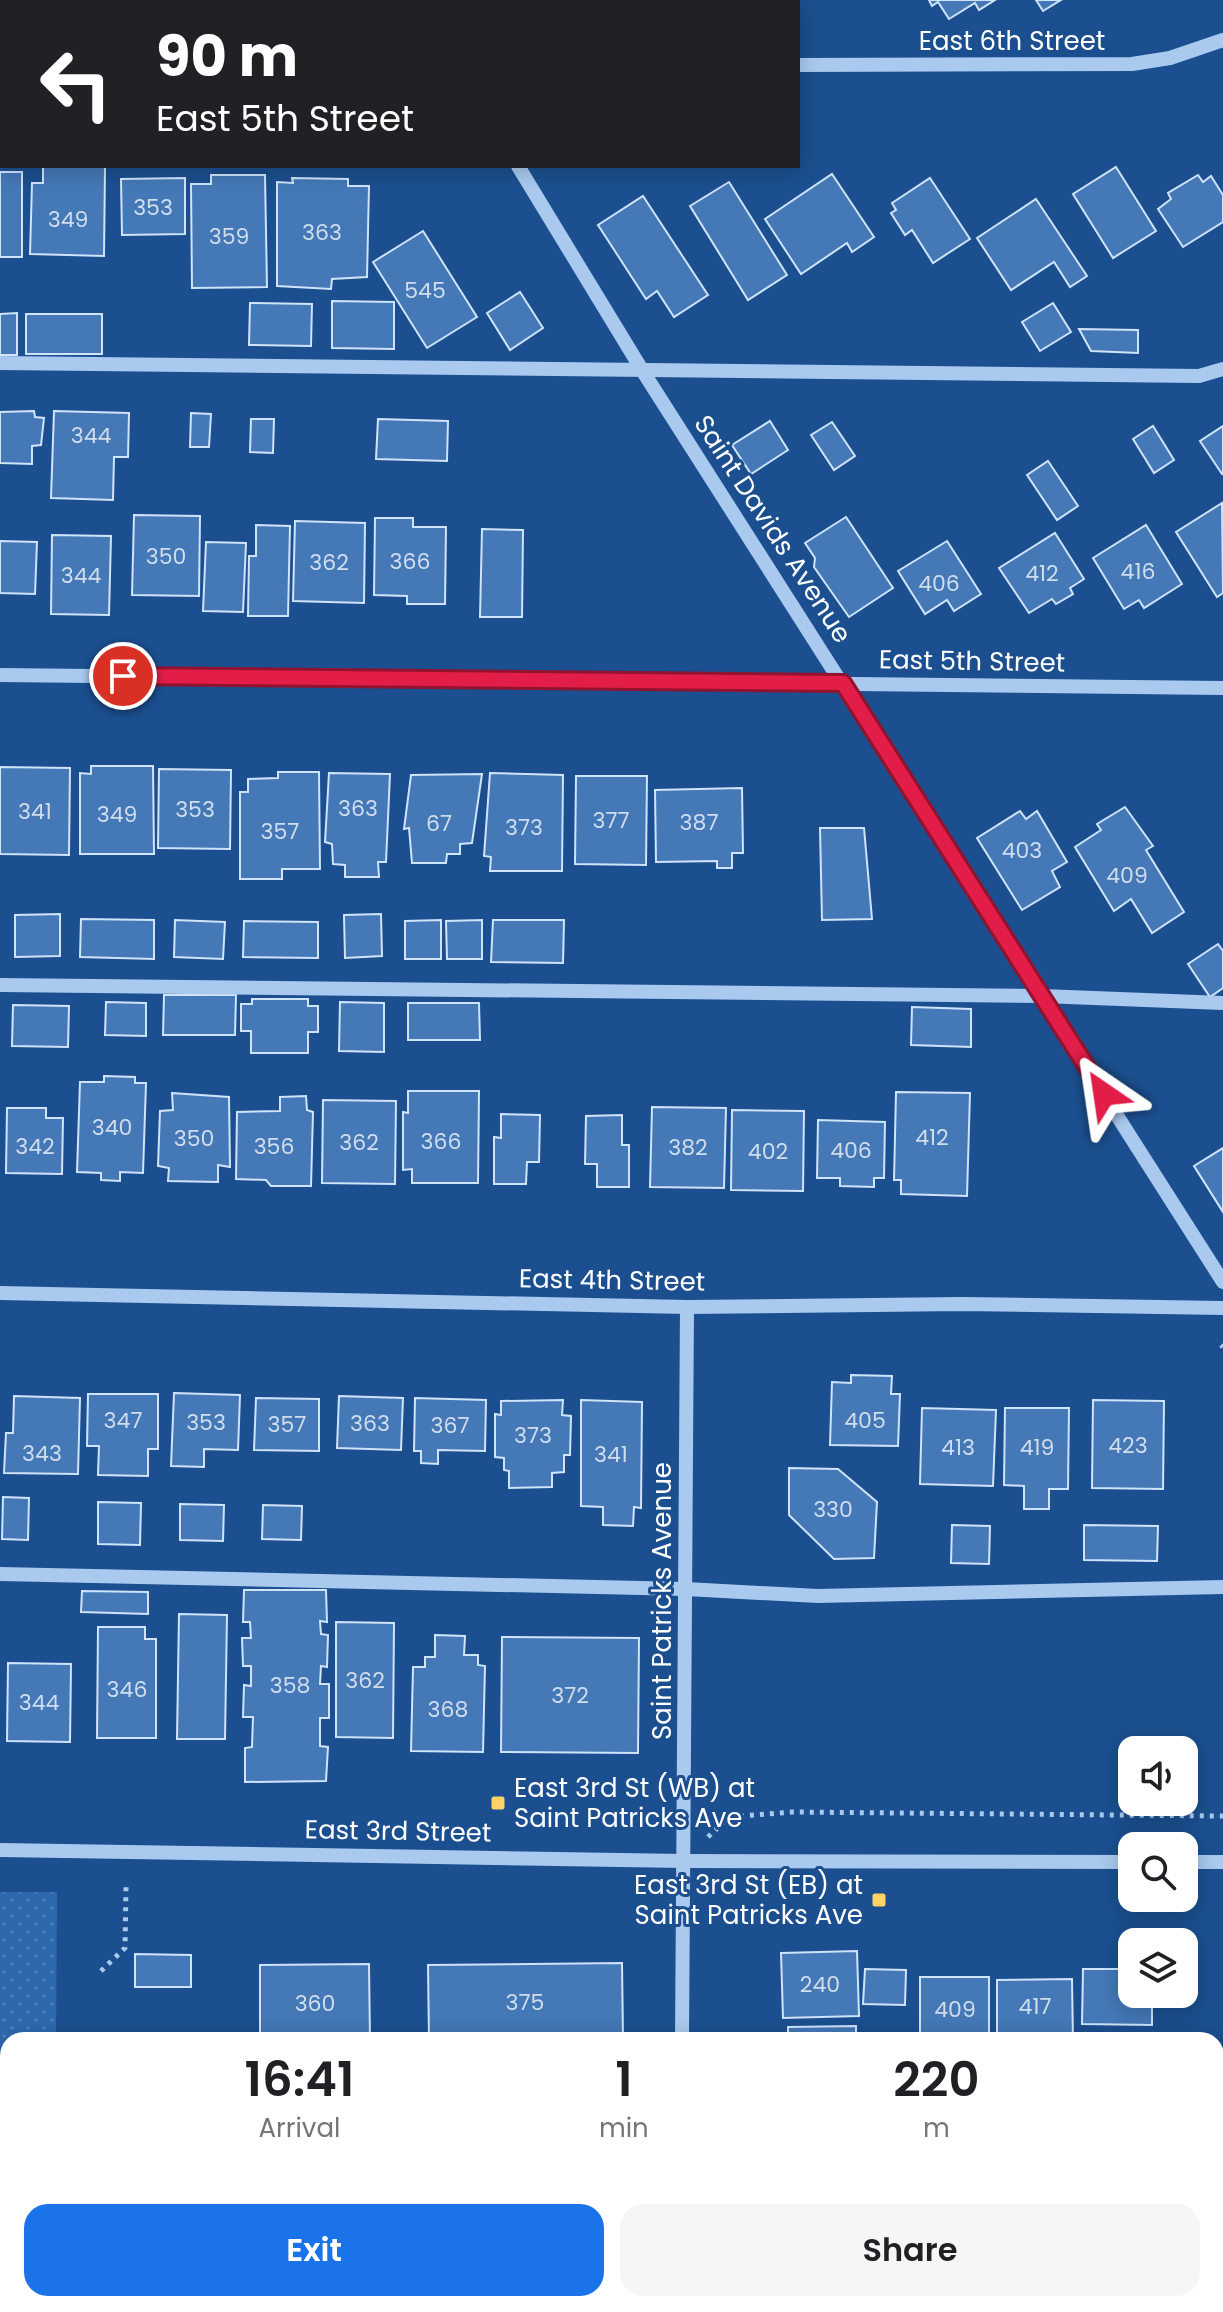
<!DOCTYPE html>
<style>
body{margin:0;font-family:Poppins,sans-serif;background:#f6f6f6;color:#202124;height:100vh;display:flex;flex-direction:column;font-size:30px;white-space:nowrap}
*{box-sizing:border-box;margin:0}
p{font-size:26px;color:#757577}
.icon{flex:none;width:44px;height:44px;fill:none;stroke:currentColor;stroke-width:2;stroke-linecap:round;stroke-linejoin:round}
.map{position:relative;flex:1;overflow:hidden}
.sheet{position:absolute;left:0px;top:2032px;width:1224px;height:280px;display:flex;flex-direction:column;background:#fff;border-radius:24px 24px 0 0;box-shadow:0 4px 20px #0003}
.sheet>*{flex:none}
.banner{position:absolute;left:0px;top:0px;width:800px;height:168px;box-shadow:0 4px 20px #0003;background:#202124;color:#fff;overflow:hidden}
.fabs{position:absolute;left:1118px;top:1736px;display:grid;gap:16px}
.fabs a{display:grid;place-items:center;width:80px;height:80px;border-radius:16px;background:#fff;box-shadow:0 4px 20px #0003;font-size:40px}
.pin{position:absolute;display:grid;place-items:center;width:68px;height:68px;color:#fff;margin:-34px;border:4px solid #fff;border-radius:50%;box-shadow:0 2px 8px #0007}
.me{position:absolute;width:88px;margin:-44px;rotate:328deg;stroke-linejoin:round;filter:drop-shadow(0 0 6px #0008)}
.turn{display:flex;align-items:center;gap:28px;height:168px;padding:0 24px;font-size:36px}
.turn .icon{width:104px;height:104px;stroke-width:2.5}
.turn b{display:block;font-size:56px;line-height:68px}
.eta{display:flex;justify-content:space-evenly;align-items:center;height:136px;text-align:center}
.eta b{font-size:48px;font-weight:600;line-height:56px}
.action{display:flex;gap:16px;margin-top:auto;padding:16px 24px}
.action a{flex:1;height:92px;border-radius:24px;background:#1a73e8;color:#fff;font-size:32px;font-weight:600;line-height:92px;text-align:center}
.action a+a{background:#f6f6f6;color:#202124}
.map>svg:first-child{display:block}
.park{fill:url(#park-dots)}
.building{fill:#4478b7;stroke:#cfe3fa;stroke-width:2}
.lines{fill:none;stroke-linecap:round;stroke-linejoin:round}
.path{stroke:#a9c9ee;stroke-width:5;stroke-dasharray:4 6;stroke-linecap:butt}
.minor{stroke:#a9c9ee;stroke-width:14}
.route-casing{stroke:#92132f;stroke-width:20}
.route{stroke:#e11d48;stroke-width:14}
.poi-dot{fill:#ffd166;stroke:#1b4f8f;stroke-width:3}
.labels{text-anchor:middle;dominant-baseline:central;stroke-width:6;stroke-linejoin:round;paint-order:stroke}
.number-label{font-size:22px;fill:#d0dded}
.street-label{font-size:26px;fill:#fff;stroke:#1b4f8f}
.poi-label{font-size:26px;fill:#fff;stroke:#1b4f8f;text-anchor:start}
</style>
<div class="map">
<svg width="1223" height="2312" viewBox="0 0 1223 2312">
<defs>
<pattern id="park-dots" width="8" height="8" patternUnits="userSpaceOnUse" patternTransform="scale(2)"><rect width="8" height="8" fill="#2e69ad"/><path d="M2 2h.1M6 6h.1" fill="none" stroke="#4d80b9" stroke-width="1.8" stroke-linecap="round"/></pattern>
</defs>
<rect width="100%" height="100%" fill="#1b4f8f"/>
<polygon class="park" points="0,1892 57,1892 56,2040 8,2040 8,2268 0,2287"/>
<g class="building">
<polygon points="929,0 995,0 979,10 975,3 949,19 938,2 932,6"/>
<polygon points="1036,0 1061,0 1043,11"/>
<polygon points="43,166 105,167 104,256 30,254 32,183 43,183"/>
<polygon points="1116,167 1156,231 1113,258 1073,194"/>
<rect x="0" y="172" width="22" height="85"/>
<polygon points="832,174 874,237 852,252 847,243 801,274 765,219"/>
<polygon points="211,175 265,175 267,287 192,288 191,184 211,184"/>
<polygon points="1198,175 1203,182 1211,176 1223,195 1223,222 1183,247 1158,209 1171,199 1168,193"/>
<polygon points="185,178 185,234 122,235 121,179"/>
<polygon points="292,178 348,179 348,186 369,186 367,277 332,279 331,289 277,286 277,182 293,183"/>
<polygon points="930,178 970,239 933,263 912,230 905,235 891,213 896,210 892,203"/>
<polygon points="729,182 787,275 748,300 690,206"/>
<polygon points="643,196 708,295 674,317 657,291 646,299 598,225"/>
<polygon points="1036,199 1087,276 1070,287 1054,262 1011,290 977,238"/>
<polygon points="423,231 477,317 427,348 373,262"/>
<polygon points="520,292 543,328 510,350 487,313"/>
<polygon points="332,301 394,302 394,349 332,348"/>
<polygon points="250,303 312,304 311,346 249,345"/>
<polygon points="1053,303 1071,332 1040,351 1022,322"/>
<polygon points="17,313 17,355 0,355 0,314"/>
<rect x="26" y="314" width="76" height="40"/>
<polygon points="1079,329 1138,330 1138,353 1091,351"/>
<polygon points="34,411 35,417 44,418 41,445 32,446 32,464 0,463 0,412"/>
<polygon points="54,411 129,413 128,457 114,457 113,500 51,498"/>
<polygon points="191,413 211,414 209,447 190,447"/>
<polygon points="251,419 274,419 273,453 250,452"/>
<polygon points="378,419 448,421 447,461 376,459"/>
<polygon points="770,421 788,450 751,474 732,445"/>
<polygon points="832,422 855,456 834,470 811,435"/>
<polygon points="1153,426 1174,460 1154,473 1133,439"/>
<polygon points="1223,426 1223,473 1222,474 1200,441"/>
<polygon points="1048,461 1078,506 1057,520 1027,475"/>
<polygon points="1222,503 1223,593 1217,597 1176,532"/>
<polygon points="134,515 200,516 199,596 132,595"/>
<polygon points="846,517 893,588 849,617 814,567 815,558 805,543"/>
<polygon points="375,518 413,518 413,527 446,527 445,604 407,604 407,596 374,595"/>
<polygon points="295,521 365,523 364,603 293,601"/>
<polygon points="256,525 290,526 288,616 248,616 249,556 256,556"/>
<polygon points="1146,525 1182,584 1144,608 1139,600 1124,609 1093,558"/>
<polygon points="482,529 523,530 522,617 480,617"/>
<polygon points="1055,533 1084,579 1070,588 1073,594 1056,604 1052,599 1029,613 999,568"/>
<polygon points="52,535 111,536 109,615 51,614"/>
<polygon points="0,541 37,542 35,594 0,593"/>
<polygon points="947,541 981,594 954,611 947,600 925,614 898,571"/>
<polygon points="206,542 246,543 243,612 203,611"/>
<polygon points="91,766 153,766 154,854 80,854 80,773 91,774"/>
<polygon points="0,767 70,768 69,855 0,854"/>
<polygon points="159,769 231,770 230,849 158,848"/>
<polygon points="278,772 319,772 320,869 282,869 282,879 240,879 240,792 248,792 248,779 278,778"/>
<polygon points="329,773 390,774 386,862 378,862 379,877 345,877 345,865 333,864 332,844 325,842"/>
<polygon points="490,773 563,775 562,871 490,871 491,857 484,856"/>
<polygon points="482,774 472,843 460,844 460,854 447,854 446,863 412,863 409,828 404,829 411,775"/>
<polygon points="576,776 647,776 646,865 575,864"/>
<polygon points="742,788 743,853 732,853 732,868 717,868 717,861 656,862 655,790"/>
<polygon points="1125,807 1153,846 1146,850 1184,912 1152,933 1131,899 1114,911 1075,847 1101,830 1097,824"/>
<polygon points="1020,811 1026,819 1037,811 1067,862 1052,871 1060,887 1022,910 977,838"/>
<polygon points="820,828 864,828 872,919 822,920"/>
<polygon points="60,914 60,956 15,957 15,915"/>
<polygon points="381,914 382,956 345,958 344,915"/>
<polygon points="81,919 154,920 154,959 80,957"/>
<polygon points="175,920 225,922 223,959 174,957"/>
<polygon points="441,920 441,959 405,959 405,921"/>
<polygon points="482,920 482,959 447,959 446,921"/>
<polygon points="493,920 564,920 563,963 491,962"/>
<polygon points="244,921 318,922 318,958 243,957"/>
<polygon points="1218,944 1223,951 1223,988 1210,997 1188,964"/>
<polygon points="164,995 236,995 235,1035 163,1035"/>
<polygon points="252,999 308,999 308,1006 318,1006 318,1032 308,1032 308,1053 251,1053 251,1031 241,1031 241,1004 252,1004"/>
<polygon points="106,1002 146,1003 146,1036 105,1035"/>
<polygon points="340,1002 384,1003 384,1052 339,1051"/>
<polygon points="408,1003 479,1003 480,1040 408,1040"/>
<polygon points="13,1005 69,1006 68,1047 12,1046"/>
<polygon points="912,1007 971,1009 971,1047 911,1045"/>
<polygon points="104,1076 135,1077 135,1083 146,1083 143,1173 120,1172 120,1181 101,1180 101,1173 77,1172 80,1082 104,1082"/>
<polygon points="408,1091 479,1091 478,1183 412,1183 412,1169 403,1170 403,1112 408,1113"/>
<polygon points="896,1092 970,1093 967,1196 901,1194 901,1180 894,1180"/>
<polygon points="172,1093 229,1097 230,1167 218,1165 218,1182 168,1181 169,1168 158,1166 160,1111 173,1110"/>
<polygon points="306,1096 307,1110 313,1112 311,1186 271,1186 266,1180 236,1179 237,1112 280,1111 280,1097"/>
<polygon points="323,1100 396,1101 395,1184 322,1183"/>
<polygon points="652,1107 726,1108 724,1188 650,1187"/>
<polygon points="7,1108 46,1108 46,1118 63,1118 62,1174 6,1173"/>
<polygon points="732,1110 804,1111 803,1191 731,1190"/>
<polygon points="501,1114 540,1115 539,1162 527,1162 526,1184 494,1184 494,1137 501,1138"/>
<polygon points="622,1115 622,1145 629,1145 629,1187 597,1187 597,1164 585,1164 586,1116"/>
<polygon points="818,1120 885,1122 884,1178 874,1178 874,1187 840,1186 840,1178 817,1178"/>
<polygon points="1223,1148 1223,1212 1194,1166"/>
<polygon points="851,1375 892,1376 891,1394 900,1394 898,1446 830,1445 832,1382 851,1383"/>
<polygon points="174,1393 240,1395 238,1450 204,1449 204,1467 171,1466"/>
<polygon points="88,1394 158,1394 158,1449 148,1449 148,1476 98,1475 99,1446 87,1446"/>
<polygon points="14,1396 80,1398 78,1474 4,1473 6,1433 13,1433"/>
<polygon points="339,1396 403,1398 401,1450 337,1448"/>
<polygon points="256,1398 319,1399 319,1451 254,1450"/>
<polygon points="415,1398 486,1400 485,1451 438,1450 438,1464 421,1463 421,1451 414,1451"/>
<polygon points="563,1400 562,1415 571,1416 570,1455 564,1455 564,1472 552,1473 552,1487 509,1488 509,1471 504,1470 504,1458 495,1457 495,1414 501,1415 501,1401"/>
<polygon points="581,1400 642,1402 641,1508 634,1507 633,1526 603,1525 603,1507 581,1506"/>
<polygon points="1093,1400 1164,1401 1163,1489 1092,1488"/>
<polygon points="922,1408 996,1410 993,1486 920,1484"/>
<polygon points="1005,1408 1069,1408 1068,1489 1049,1489 1049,1509 1024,1509 1024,1486 1004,1485"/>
<polygon points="789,1468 838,1469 877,1502 874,1558 834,1559 789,1515"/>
<polygon points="3,1497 29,1498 28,1540 2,1539"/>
<polygon points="98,1502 141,1503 140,1545 98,1544"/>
<polygon points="180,1504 224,1505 223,1541 180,1540"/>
<polygon points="263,1505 302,1506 301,1540 262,1539"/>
<polygon points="952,1525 990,1526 989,1564 951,1563"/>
<polygon points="1084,1525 1158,1526 1157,1561 1084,1560"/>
<polygon points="244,1590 326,1590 327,1622 320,1621 321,1634 328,1635 327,1667 321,1666 320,1684 329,1684 329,1718 320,1718 320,1746 328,1747 326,1781 245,1782 245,1748 252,1747 253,1717 243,1717 244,1685 251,1686 251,1666 243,1666 242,1638 251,1638 250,1622 243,1622"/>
<polygon points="82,1591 148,1592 148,1614 81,1612"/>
<polygon points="179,1614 227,1615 225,1739 177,1739"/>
<polygon points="336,1622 394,1623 393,1738 336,1737"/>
<polygon points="98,1627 145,1627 145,1639 156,1639 156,1738 97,1738"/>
<polygon points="435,1635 465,1636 464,1655 478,1655 478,1665 485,1666 483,1752 411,1751 413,1667 425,1667 425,1657 435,1657"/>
<polygon points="502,1637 639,1638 638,1753 501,1752"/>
<polygon points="8,1663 71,1664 70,1742 7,1741"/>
<polygon points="857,1951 859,2016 783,2018 781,1953"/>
<polygon points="135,1954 191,1955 191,1987 135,1987"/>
<polygon points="622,1963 623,2040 429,2040 428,1965"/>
<polygon points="369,1964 370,2040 260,2040 260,1965"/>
<polygon points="865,1969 906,1970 905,2005 863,2004"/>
<polygon points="1083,1969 1132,1969 1132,1994 1152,1994 1152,2025 1082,2024"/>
<rect x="920" y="1977" width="69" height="63"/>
<polygon points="1072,1979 1073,2040 1009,2040 1009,2033 997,2033 997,1980"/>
<polygon points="856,2026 856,2040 788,2040 788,2027"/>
<rect x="1216" y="2239" width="7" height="57"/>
<polygon points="265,2304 539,2304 539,2312 265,2311"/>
<rect x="765" y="2304" width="57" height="3"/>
<rect x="871" y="2304" width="34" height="8"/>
<polygon points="1075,2304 1148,2304 1148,2312 1075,2311"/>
</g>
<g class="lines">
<g class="path">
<polyline points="1221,1345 1223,1347"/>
<polyline points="708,1837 729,1817 792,1812 1223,1816"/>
<polyline points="101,1971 125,1948 126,1887"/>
</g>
<g class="minor">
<polyline points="417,0 419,2"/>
<polyline points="742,2 745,0"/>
<polyline points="0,56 2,56"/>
<polyline points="798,65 1132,64 1170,58 1223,40"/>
<polyline points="518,166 642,370 1223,1282"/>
<polyline points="0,363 1199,376 1223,369"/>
<polyline points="0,675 1223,688"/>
<polyline points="0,985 1042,996 1223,1003"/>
<polyline points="0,1293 687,1307 962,1304 1223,1308"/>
<polyline points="0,1574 686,1589 818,1596 1223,1587"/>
<polyline points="0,1850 684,1861 1132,1862"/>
<polyline points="1184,1862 1223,1862"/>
<polyline points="682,2040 687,1307"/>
<polyline points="1216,2144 1223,2144"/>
<polyline points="680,2312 680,2304"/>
</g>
</g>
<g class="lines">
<defs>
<polyline id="route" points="123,676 843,683 1104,1094"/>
</defs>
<use href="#route" class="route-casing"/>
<use href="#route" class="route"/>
</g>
<g class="poi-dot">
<rect x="490" y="1795" width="16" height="16" rx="4"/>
<rect x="871" y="1892" width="16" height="16" rx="4"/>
</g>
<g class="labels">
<g class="number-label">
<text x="153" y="207">353</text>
<text x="68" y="219">349</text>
<text x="322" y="232">363</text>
<text x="229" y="236">359</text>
<text x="425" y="290">545</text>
<text x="91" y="435">344</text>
<text x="166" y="556">350</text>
<text x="410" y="561">366</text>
<text x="329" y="562">362</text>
<text x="1138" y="571">416</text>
<text x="1042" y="573">412</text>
<text x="81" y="575">344</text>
<text x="939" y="583">406</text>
<text x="358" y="808">363</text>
<text x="195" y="809">353</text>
<text x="35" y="811">341</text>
<text x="117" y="814">349</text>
<text x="611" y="820">377</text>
<text x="699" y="822">387</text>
<text x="439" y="823">67</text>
<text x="524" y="827">373</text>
<text x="280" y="831">357</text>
<text x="1022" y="850">403</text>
<text x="1127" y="875">409</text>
<text x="112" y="1127">340</text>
<text x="932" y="1137">412</text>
<text x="194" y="1138">350</text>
<text x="441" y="1141">366</text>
<text x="359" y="1142">362</text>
<text x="35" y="1146">342</text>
<text x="274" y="1146">356</text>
<text x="688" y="1147">382</text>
<text x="851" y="1150">406</text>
<text x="768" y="1151">402</text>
<text x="123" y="1420">347</text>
<text x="865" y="1420">405</text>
<text x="206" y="1422">353</text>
<text x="370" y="1423">363</text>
<text x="287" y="1424">357</text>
<text x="450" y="1425">367</text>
<text x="533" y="1435">373</text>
<text x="1128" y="1445">423</text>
<text x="958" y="1447">413</text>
<text x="1037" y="1447">419</text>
<text x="42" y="1453">343</text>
<text x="611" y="1454">341</text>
<text x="833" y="1509">330</text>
<text x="365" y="1680">362</text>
<text x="290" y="1685">358</text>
<text x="127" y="1689">346</text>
<text x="570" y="1695">372</text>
<text x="39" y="1702">344</text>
<text x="448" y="1709">368</text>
<text x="820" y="1984">240</text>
<text x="525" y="2002">375</text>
<text x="315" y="2003">360</text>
<text x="1035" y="2006">417</text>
<text x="955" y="2009">409</text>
</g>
<g class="street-label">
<text x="1012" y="41">East 6th Street</text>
<text transform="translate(773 529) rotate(57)">Saint Davids Avenue</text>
<text transform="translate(972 661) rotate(1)">East 5th Street</text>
<text transform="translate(612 1280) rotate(1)">East 4th Street</text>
<text transform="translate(662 1601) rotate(-90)">Saint Patricks Avenue</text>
<text transform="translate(398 1831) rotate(1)">East 3rd Street</text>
</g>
<g class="poi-label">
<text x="514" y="1788">East 3rd St (WB) at<tspan x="514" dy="30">Saint Patricks Ave</tspan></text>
<text x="863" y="1885" text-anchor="end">East 3rd St (EB) at<tspan x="863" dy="30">Saint Patricks Ave</tspan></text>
</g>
</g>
</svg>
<div class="fabs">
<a><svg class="icon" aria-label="sound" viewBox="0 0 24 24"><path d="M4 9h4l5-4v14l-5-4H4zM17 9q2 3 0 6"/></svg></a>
<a><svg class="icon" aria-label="search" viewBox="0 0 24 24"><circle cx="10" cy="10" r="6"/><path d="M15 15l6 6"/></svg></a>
<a><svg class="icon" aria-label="layers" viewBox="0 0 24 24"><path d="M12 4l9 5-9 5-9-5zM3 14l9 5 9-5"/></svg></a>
</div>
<div class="pin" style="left:123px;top:676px;background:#d93025"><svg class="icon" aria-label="arrive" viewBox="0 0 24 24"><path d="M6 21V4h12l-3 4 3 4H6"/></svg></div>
<svg class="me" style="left:1104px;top:1094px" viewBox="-20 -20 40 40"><path d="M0-17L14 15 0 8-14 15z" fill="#e11d48" stroke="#fff" stroke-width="4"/></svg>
<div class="banner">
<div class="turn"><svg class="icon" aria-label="left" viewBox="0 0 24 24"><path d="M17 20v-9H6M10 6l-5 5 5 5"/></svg><div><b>90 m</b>East 5th Street</div></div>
</div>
<section class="sheet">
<div class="eta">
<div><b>16:41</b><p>Arrival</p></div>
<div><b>1</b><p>min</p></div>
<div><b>220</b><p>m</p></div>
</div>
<div class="action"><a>Exit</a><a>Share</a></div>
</section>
</div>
